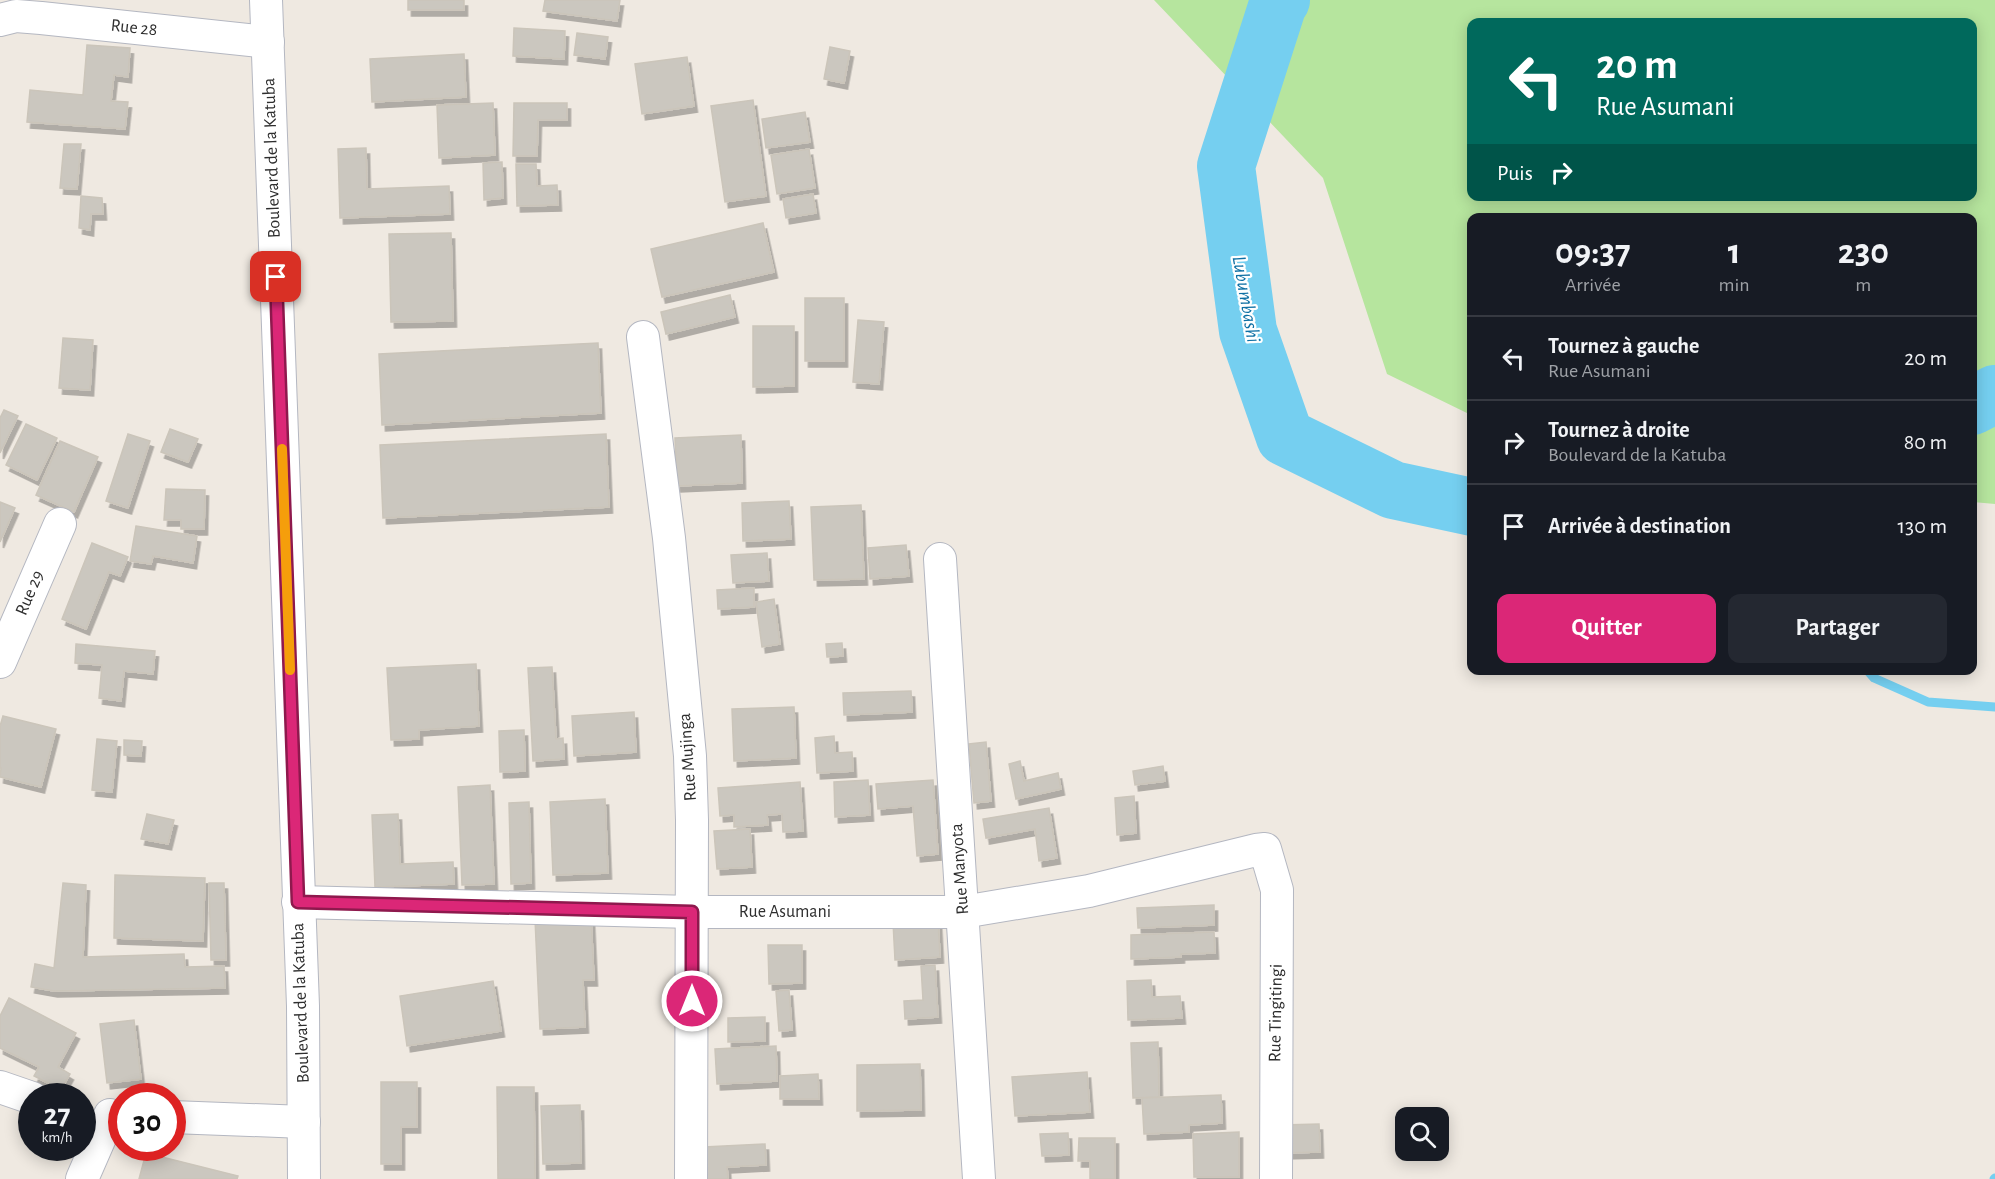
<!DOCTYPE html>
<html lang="fr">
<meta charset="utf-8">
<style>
body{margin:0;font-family:"Alegreya Sans",sans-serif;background:#242831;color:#f1f3f6;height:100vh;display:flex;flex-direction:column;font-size:22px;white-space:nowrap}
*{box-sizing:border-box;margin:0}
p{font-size:20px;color:#9ea1a6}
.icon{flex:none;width:33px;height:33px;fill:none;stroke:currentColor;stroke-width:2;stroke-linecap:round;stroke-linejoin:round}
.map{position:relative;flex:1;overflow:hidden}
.drawer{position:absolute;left:1467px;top:213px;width:510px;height:462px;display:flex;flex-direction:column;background:#171b24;border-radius:12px;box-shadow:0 3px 15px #0003}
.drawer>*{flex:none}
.top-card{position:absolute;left:1467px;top:18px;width:510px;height:183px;border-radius:12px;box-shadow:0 3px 15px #0003;background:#00695c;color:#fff;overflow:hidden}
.controls{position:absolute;left:1395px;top:1107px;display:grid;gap:12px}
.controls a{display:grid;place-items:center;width:54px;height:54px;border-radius:12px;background:#171b24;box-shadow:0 3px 15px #0003;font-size:30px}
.speed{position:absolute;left:18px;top:1083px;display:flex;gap:12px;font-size:30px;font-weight:700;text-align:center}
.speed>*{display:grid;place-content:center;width:78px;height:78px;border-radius:50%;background:#171b24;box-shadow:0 3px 15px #0003;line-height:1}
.speed small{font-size:15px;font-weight:400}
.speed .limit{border:9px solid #d22;background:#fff;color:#111}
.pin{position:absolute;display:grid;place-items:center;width:51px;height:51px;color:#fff;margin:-26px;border-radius:12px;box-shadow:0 3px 9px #0006}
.me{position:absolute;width:66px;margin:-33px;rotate:0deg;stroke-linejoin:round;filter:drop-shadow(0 0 4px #0008)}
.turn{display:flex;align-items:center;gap:21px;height:126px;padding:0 30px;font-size:27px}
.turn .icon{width:78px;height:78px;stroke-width:2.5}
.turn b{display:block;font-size:42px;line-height:51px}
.then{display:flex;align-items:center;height:57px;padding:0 30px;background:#0003;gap:12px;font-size:22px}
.eta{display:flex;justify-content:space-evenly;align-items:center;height:102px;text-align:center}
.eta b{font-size:36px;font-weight:600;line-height:42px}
.primary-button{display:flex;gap:12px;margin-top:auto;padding:12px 30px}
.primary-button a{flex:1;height:69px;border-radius:12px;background:#db2777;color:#fff;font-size:24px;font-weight:600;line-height:69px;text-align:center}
.primary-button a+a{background:#242831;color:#f1f3f6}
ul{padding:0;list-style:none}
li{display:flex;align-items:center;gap:18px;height:84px;padding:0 30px;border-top:2px solid #363941}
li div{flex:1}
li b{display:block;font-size:22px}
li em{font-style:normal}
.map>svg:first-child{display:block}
.green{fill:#b6e59e;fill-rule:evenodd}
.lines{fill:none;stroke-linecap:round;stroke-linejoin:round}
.stream{stroke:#75cff0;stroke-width:9}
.river{stroke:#75cff0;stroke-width:58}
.building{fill:#cbc7bf;stroke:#cbc5ba;stroke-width:1.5;filter:url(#shadow)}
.minor-casing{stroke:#b4b7c1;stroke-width:34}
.minor{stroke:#fff;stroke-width:32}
.route-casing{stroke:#8e194d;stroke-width:15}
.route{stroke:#db2777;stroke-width:10}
.slow{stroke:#f59e0b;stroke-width:10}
.labels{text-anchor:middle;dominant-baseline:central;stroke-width:4.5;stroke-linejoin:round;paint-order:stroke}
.street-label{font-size:18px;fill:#2e2e2e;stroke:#fff}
.water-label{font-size:20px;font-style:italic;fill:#0d6fa3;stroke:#fff}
</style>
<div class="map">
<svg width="1995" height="1179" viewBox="0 0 1995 1179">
<defs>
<filter id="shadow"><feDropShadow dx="3.5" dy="6" stdDeviation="0" flood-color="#0004"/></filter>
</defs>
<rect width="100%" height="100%" fill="#efe9e1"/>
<path class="green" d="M 1154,0 L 1995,0 L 1995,504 L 1973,502 L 1972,218 L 1472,218 L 1471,415 L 1387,374 L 1323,178 ZM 1472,22 L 1972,22 L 1972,196 L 1472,196 Z"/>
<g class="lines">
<g class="stream">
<polyline points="1867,670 1874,678 1928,702 1995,707"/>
<polyline points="1994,1179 1995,1178"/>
</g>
<g class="river">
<polyline points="1281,0 1278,4 1226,166 1248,331 1285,437 1393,490 1472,507"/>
<polyline points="1972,406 1995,394"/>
</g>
</g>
<g class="building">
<rect x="408" y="0" width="56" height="10"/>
<polygon points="545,0 620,0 617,21 543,11"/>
<polygon points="514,28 565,31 564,59 513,56"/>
<polygon points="577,33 608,37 605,59 574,55"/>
<polygon points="87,45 130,48 128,77 114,75 111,101 128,102 125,129 27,122 30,90 83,95"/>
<polygon points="830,47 850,51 844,83 824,79"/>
<polygon points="464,54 466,97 372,102 370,59"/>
<polygon points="687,57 694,106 642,114 635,64"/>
<polygon points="753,100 766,196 725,202 711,106"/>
<polygon points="493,103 495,155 439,158 437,105"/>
<polygon points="514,103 567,103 567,120 538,120 537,156 513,156"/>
<polygon points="805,112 810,142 766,148 762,119"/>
<polygon points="64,144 81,144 77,189 60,188"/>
<polygon points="366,148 367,189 449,186 450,214 340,218 338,149"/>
<polygon points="809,149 815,188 777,194 771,155"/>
<polygon points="502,162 503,198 484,200 483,163"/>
<polygon points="516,164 536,164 537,186 557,185 558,205 517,206"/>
<polygon points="813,194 816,213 786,218 783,199"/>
<polygon points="81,196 102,198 103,214 91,214 90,230 79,228"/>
<polygon points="763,223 774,272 662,297 651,249"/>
<polygon points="451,233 453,321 391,322 389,234"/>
<polygon points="730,295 735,317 666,334 661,312"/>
<rect x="805" y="298" width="39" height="63"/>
<polygon points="858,320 884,322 879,384 853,382"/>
<polygon points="753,326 794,326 794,386 753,387"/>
<polygon points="63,338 93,340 90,390 59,388"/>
<polygon points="598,343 601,413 382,425 379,354"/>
<polygon points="4,410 18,416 0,453 0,418"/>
<polygon points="26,424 57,438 37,480 6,465"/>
<polygon points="170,429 198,439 188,462 161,452"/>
<polygon points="128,434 150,441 128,508 106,501"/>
<polygon points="606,434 609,507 383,518 380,445"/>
<polygon points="741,435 742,483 677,486 675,438"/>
<polygon points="60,441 98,457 74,512 36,495"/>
<polygon points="166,489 205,490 204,529 181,529 181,520 164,520"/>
<polygon points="789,501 791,539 743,541 742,503"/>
<polygon points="0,502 15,508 0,542"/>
<polygon points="861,505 864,579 814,580 811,507"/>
<polygon points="136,526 197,536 193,563 153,556 151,564 130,561"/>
<polygon points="92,543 128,557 120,576 109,572 86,629 62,619"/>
<polygon points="906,545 909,576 870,579 868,548"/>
<polygon points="767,553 769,581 733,583 731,555"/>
<polygon points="754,588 754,607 718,609 717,590"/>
<polygon points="774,599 780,644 762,647 756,602"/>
<polygon points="842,643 843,656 827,657 826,644"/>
<polygon points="76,644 155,651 153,674 124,671 121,701 99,698 102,665 75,663"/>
<polygon points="476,664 479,726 419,730 419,739 391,740 387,668"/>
<polygon points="552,667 556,739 563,738 564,759 533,761 528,668"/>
<polygon points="911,691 912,712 844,715 843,693"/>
<polygon points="794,707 796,758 734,761 732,709"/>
<polygon points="634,712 636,752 574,756 572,716"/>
<polygon points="3,716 56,729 41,787 0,777 1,768 0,768 0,726"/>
<polygon points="524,730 525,771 500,772 499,731"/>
<polygon points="834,736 835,753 852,752 853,771 817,773 815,738"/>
<polygon points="97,739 117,741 112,792 92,790"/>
<polygon points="124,740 142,741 141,756 124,755"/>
<polygon points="986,742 991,801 974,803 969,744"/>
<polygon points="1020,761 1024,781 1058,773 1061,789 1016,799 1009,764"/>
<polygon points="1163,766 1165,781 1135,785 1133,771"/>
<polygon points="868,780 870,815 835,817 834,782"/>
<polygon points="933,780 938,854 917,856 913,806 878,809 876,784"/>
<polygon points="800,782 803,831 783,832 782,814 767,815 768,825 734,827 734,815 720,816 718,788"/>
<polygon points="490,785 494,884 462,885 458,787"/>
<polygon points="1134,796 1136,833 1117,835 1115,798"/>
<polygon points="605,799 608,873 553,875 550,802"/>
<polygon points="529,802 531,883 511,884 509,803"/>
<polygon points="1049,808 1057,858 1039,861 1035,829 986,838 983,819"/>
<polygon points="147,814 174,820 168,844 141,839"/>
<polygon points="398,814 400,864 453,862 454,884 375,887 372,815"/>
<polygon points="750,829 752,867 717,869 714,831"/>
<polygon points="115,875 205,878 203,941 114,938"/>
<polygon points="63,883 86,885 83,957 184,954 185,967 224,966 225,988 54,991 31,987 35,964 54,968"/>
<polygon points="209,883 224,883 226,960 211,960"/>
<polygon points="1214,905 1214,925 1138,928 1137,908"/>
<polygon points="591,916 594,980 583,980 585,1027 540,1029 535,919"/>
<polygon points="938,918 940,957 895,960 893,922"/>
<polygon points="1214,932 1215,953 1181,954 1181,957 1131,959 1131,935"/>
<polygon points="768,945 802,945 802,983 769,984"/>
<polygon points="935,965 938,1017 905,1019 904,1001 923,1000 921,966"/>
<polygon points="1151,980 1152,997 1180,996 1182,1018 1128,1020 1127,981"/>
<polygon points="493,981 501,1031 407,1046 400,996"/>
<polygon points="789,990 792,1030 779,1031 776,991"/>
<polygon points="9,998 76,1033 58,1067 70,1074 61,1090 34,1076 39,1067 0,1048 0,1016"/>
<polygon points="765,1017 765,1041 728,1042 728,1018"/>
<polygon points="134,1020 141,1079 107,1083 100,1024"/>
<polygon points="1158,1042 1159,1097 1133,1098 1131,1043"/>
<polygon points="776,1046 777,1081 717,1084 715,1049"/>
<polygon points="920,1064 921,1110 857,1111 857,1065"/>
<polygon points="1087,1072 1090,1112 1015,1116 1012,1077"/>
<polygon points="818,1074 819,1099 780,1099 780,1076"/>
<polygon points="381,1082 417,1082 417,1127 401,1127 401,1164 381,1164"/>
<polygon points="497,1087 534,1087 535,1179 498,1179"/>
<polygon points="1221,1095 1222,1123 1189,1125 1189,1132 1144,1134 1142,1098"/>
<polygon points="580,1105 581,1163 543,1164 541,1106"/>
<polygon points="1319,1124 1320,1152 1282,1153 1281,1125"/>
<polygon points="1239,1132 1239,1177 1194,1177 1193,1134"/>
<polygon points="1068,1133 1069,1155 1042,1156 1040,1134"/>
<polygon points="1079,1138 1115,1138 1115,1179 1090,1179 1090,1161 1078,1161"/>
<polygon points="765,1144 766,1165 727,1167 728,1179 706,1179 704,1147"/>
<polygon points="146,1153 238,1176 237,1179 139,1179"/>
</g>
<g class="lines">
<defs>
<g id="minor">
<polyline points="266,0 303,1006 304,1179"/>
<polyline points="0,20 16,16 41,18 268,42"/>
<polyline points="643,337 669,538 690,756 692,820 691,1179"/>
<polyline points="940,559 979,1179"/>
<polyline points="0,662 60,524"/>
<polyline points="298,902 692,912 963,912 1089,891 1256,850 1265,849 1277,890 1276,1179"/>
<polyline points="0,1087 32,1098"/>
<polyline points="172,1117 304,1122"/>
<polyline points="82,1179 110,1115"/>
</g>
</defs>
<use href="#minor" class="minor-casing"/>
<use href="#minor" class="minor"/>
</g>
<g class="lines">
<defs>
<polyline id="route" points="276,277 298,902 692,912 692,1001"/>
</defs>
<use href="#route" class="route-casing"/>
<use href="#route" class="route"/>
<polyline class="slow" points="282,449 290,670"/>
</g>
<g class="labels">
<g class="street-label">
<text transform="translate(134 28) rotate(6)">Rue 28</text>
<text transform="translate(272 158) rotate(-92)">Boulevard de la Katuba</text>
<text transform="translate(30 593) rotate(-67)">Rue 29</text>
<text transform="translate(688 757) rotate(-94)">Rue Mujinga</text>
<text transform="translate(960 869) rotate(-94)">Rue Manyota</text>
<text x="785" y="912">Rue Asumani</text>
<text transform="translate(301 1003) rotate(-92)">Boulevard de la Katuba</text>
<text transform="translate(1276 1013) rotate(-89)">Rue Tingitingi</text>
</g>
<g class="water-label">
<text transform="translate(1246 299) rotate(80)">Lubumbashi</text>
</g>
</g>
</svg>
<div class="controls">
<a><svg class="icon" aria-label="search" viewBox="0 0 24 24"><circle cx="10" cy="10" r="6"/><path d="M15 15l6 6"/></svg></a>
</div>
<div class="speed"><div>27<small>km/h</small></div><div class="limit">30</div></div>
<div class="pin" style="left:276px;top:277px;background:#d93025"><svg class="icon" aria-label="arrive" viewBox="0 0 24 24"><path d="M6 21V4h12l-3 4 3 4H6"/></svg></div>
<svg class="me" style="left:692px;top:1001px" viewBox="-20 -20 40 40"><circle r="17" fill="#db2777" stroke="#fff" stroke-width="3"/><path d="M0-11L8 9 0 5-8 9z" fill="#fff"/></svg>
<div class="top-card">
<div class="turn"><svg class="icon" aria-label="left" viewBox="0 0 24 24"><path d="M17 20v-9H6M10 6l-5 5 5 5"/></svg><div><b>20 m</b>Rue Asumani</div></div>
<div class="then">Puis<svg class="icon" aria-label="right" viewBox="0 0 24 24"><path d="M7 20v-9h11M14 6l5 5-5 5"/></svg></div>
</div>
<section class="drawer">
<div class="eta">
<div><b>09:37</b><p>Arrivée</p></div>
<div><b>1</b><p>min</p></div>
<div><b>230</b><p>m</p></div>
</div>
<ul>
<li><svg class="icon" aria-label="left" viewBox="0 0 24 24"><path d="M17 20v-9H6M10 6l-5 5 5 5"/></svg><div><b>Tournez à gauche</b><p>Rue Asumani</p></div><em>20 m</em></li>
<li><svg class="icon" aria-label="right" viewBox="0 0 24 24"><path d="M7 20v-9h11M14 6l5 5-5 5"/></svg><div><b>Tournez à droite</b><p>Boulevard de la Katuba</p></div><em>80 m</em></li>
<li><svg class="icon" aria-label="arrive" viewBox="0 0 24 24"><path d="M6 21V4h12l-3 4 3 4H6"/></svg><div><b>Arrivée à destination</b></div><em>130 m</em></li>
</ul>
<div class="primary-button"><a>Quitter</a><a>Partager</a></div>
</section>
</div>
